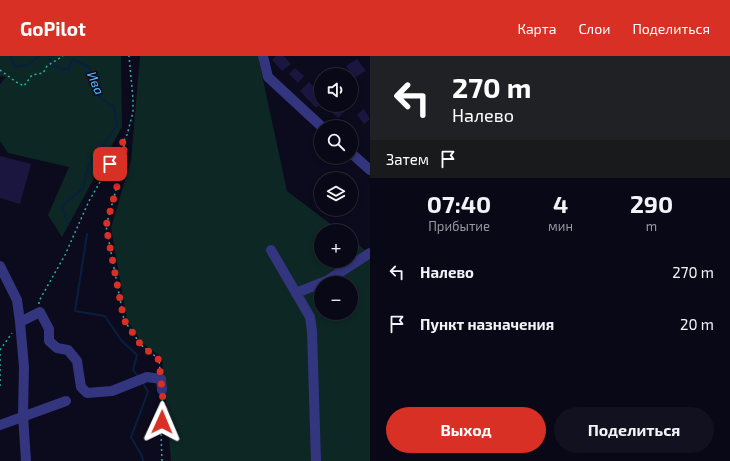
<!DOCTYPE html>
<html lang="ru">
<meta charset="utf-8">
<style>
body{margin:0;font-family:"Exo 2",sans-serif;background:#12111f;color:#f1f3f6;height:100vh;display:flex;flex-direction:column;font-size:15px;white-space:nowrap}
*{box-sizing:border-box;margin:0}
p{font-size:13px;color:#999aa1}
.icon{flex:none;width:22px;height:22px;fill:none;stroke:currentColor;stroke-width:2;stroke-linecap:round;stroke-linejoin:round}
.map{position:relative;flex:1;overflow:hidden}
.sheet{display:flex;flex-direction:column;background:#090816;width:360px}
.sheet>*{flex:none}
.hud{background:#202124;color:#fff;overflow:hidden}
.controls{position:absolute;left:314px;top:12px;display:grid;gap:8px}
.controls a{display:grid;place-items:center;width:44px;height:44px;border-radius:50%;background:#090816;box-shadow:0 2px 6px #0003,0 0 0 1px #292935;font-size:20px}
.pin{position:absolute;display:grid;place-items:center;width:34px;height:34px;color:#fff;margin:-17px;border-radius:8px;box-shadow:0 2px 6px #0006}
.me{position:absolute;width:44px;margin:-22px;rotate:1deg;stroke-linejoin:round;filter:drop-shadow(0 0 3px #0008)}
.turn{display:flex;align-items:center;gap:14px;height:84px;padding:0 16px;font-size:18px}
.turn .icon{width:52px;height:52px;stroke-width:2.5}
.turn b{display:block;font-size:28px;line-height:34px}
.then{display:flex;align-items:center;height:38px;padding:0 16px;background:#0003;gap:8px;font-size:15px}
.eta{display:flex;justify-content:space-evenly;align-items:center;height:68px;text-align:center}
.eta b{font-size:24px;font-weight:700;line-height:28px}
.cta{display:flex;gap:8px;margin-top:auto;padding:8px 16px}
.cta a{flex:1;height:46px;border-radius:24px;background:#d93025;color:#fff;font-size:16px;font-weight:700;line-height:46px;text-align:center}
.cta a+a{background:#12111f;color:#f1f3f6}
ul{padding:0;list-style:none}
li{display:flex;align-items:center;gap:12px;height:52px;padding:0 16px}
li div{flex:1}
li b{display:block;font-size:15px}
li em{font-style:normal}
header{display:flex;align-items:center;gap:24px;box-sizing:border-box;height:56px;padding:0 20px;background:#d93025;color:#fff}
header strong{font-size:19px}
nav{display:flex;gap:22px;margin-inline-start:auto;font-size:14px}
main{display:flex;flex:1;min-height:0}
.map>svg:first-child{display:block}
.green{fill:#0d2725;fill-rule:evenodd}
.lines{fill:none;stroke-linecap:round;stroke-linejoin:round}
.stream{stroke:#08203f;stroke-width:2}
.building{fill:#1b163f}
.path{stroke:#26b3a2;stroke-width:1.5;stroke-dasharray:2 3;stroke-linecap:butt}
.minor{stroke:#33357f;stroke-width:10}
.route{stroke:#d93025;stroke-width:7;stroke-dasharray:0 12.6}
.labels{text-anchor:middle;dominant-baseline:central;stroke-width:3;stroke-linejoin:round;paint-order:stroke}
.water-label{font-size:13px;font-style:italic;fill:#5bf;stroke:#0c0a1d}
</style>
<header>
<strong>GoPilot</strong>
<nav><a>Карта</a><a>Слои</a><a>Поделиться</a></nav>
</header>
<main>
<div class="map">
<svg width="370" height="405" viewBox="0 0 370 405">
<rect width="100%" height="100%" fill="#0c0a1d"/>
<g class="green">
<polygon points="0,0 121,0 122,71 62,181 48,159 69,111 8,97 0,85 0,28 6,21 0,20"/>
<path d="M 140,0 L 260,0 L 259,5 L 287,135 L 340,175 L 321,175 L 321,205 L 351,205 L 351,183 L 370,198 L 370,405 L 171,405 L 162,302 L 142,287 L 127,264 L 111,172 L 131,104 ZM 321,227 L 351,227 L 351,257 L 321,257 Z"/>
</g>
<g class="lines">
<g class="stream">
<polyline points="10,0 15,11 28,9 39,0"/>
<polyline points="48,0 54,10 68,14 73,3 90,12 99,41 114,51 117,69 88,110 83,132 62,150 68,168"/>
<polyline points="87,178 75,255 105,260 121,284 137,299 133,314 137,319"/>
<polyline points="143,405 142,400 131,381 148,336 144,329"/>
</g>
</g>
<g class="building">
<polygon points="276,0 284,0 291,8 282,15 272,4"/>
<polygon points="357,3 366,15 354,22 346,10"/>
<polygon points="295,12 304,20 298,27 289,18"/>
<polygon points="309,26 321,38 321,47 316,52 300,35"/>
<polygon points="332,49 342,49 347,53 338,62 329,53"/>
<polygon points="364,53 370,63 364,68 357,59"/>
<polygon points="0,100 31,108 20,148 0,142"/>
</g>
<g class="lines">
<g class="path">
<polyline points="0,14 16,26 24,30 32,19 43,17 47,10 63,0"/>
<polyline points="124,84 124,105 106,170 124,264 141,289 159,303 160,315"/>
<polyline points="39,248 39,245 65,199 89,145 127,79 133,56 133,43 129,0"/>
<polyline points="0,294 12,277"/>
<polyline points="0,298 0,331"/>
<polyline points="162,405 161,376 164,355 162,342"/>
</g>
<g class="minor">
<polyline points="263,0 268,21 322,71"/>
<polyline points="351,97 370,114"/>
<polyline points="271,194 310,261 312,275 316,405"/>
<polyline points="0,210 17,244 20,266 24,311 23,359 26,405"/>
<polyline points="321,227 328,224 370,197"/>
<polyline points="296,237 321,227"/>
<polyline points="20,266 40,256 49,273 49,285 57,292 68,294 77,305 81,331 87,337 112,335 147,321 161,323 162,334"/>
<polyline points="0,369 66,345"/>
</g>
</g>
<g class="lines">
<polyline class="route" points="110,108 124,84 124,105 106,170 124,264 141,289 159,304 164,355 162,366"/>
</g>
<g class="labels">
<g class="water-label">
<text transform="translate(96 27) rotate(67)">Ива</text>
</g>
</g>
</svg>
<div class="controls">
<a><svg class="icon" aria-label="sound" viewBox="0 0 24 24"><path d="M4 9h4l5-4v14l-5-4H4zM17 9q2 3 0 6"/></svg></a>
<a><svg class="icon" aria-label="search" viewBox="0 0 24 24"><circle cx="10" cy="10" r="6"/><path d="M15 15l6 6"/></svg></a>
<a><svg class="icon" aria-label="layers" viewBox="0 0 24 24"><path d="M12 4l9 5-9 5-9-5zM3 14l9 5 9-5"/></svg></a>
<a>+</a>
<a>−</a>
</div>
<div class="pin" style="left:110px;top:108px;background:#d93025"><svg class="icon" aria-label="arrive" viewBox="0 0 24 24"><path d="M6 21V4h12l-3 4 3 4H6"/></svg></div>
<svg class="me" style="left:162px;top:366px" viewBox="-20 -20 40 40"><path d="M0-17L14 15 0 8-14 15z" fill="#d93025" stroke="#fff" stroke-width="4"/></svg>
</div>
<section class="sheet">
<div class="hud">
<div class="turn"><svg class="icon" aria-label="left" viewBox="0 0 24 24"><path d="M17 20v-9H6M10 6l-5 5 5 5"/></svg><div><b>270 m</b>Налево</div></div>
<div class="then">Затем<svg class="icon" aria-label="arrive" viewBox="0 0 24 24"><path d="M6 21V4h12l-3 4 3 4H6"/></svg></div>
</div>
<div class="eta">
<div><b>07:40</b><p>Прибытие</p></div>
<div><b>4</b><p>мин</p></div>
<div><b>290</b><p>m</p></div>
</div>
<ul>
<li><svg class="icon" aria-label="left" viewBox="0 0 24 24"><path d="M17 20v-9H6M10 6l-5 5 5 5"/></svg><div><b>Налево</b></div><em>270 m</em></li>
<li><svg class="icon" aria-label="arrive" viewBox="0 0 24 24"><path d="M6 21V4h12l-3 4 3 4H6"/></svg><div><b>Пункт назначения</b></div><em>20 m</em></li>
</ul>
<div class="cta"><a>Выход</a><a>Поделиться</a></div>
</section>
</main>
